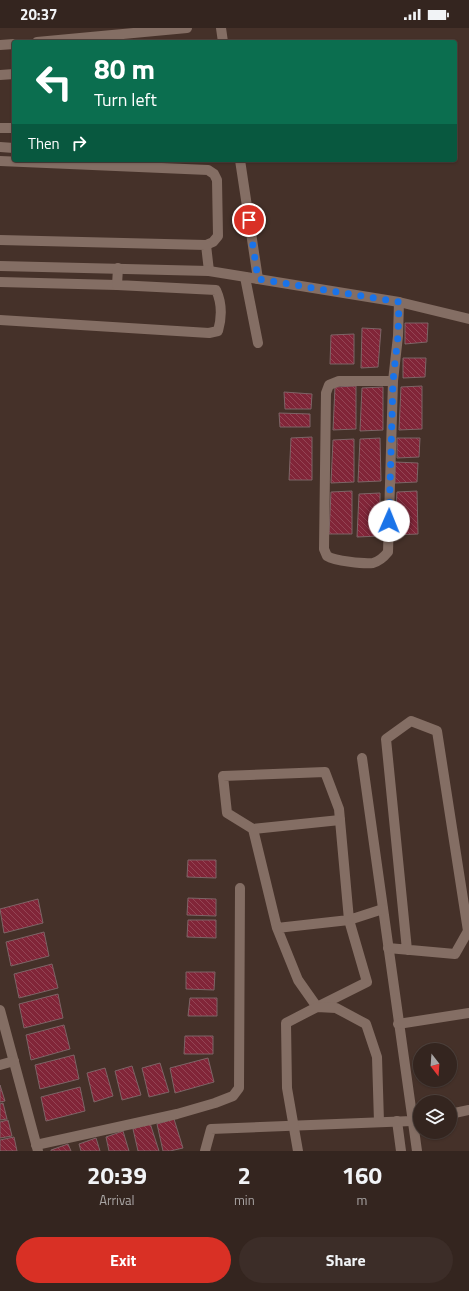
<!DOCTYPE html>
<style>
body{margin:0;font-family:"Titillium Web",sans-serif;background:#3c2d28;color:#f1f3f6;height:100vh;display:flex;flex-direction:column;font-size:15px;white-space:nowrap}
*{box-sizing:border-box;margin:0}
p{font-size:13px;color:#a9a5a4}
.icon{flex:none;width:22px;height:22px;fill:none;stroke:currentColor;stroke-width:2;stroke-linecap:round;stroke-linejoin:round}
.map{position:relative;height:1123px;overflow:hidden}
.side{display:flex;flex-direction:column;background:#34251f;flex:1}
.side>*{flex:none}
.top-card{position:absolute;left:12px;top:12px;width:445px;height:122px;border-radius:4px;box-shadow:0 1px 3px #0004,0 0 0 1px #4e423d;background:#0b6e4f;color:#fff;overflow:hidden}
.needle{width:26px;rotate:163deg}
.fabs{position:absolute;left:413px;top:1015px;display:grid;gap:8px}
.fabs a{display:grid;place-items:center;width:44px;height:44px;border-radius:50%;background:#34251f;box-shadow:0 1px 3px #0004,0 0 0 1px #4e423d;font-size:20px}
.pin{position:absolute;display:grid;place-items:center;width:34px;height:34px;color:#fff;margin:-17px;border:2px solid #fff;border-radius:50%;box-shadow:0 1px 4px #0007}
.me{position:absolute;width:44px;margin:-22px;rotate:1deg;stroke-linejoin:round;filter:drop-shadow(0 0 3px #0008)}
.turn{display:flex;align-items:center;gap:14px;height:84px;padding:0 16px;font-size:18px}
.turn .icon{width:52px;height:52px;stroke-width:2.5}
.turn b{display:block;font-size:28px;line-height:34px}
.then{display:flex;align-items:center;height:38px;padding:0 16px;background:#0003;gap:8px;font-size:15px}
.eta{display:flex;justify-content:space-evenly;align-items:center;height:68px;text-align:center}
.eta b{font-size:24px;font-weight:700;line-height:28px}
.primary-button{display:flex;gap:8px;margin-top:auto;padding:8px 16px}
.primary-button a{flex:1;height:46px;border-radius:24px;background:#d93025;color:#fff;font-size:16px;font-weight:700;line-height:46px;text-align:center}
.primary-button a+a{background:#3c2d28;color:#f1f3f6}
.status{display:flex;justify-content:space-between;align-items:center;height:28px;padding:0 20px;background:#34251f;direction:ltr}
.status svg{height:11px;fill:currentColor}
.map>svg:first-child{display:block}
.building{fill:url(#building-back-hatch);stroke:#7d6466}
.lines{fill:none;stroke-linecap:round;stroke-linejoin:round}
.minor{stroke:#846e64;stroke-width:10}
.route{stroke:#1a73e8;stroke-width:7;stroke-dasharray:0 12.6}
</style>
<div class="status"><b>20:37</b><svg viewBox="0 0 49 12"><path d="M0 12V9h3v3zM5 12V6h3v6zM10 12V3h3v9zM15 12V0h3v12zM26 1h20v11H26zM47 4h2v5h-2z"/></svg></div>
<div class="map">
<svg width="469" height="1123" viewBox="0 0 469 1123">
<defs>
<pattern id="building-back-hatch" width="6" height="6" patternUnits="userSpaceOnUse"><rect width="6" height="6" fill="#812538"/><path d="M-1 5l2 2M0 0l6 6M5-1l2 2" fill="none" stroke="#944555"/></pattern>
</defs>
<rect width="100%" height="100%" fill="#453129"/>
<g class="building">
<polygon points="405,295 428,295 427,314 405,316"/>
<polygon points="362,300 381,301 378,339 361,340"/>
<polygon points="354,306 354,336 330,336 331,307"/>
<polygon points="403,330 426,330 425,349 403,350"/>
<polygon points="356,358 356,401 333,402 335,359"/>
<polygon points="422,358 422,401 399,402 401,359"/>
<polygon points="383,359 383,402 360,403 362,360"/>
<polygon points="284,364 312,366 311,381 285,381"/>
<polygon points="279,385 310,386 310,399 280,399"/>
<polygon points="312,409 312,452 289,452 291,410"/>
<polygon points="380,410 381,453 358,454 360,411"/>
<polygon points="397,410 420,410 419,429 397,430"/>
<polygon points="354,411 354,454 331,455 333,412"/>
<polygon points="395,434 418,435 417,454 395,455"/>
<polygon points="352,463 352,506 329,506 331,464"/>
<polygon points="417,463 418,506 394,507 397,464"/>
<polygon points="380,465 380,508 357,509 359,466"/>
<polygon points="188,832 216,832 216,850 187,849"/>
<polygon points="188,870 216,871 216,888 187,887"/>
<polygon points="38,871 43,895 4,905 0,881"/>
<polygon points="188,892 216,892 216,910 187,909"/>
<polygon points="44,904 49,928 11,938 6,914"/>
<polygon points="52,936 58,960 19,970 14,946"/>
<polygon points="186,944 215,944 214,962 186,961"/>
<polygon points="58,966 63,990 24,1000 19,976"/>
<polygon points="190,970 217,970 217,988 188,988"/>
<polygon points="64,997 70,1021 31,1032 26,1007"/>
<polygon points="185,1008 213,1008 213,1026 184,1026"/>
<polygon points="74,1027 79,1051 40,1061 35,1037"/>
<polygon points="208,1030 214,1054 175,1065 170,1040"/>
<polygon points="160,1035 169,1064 149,1069 142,1040"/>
<polygon points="132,1038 141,1067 122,1072 115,1043"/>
<polygon points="105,1040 113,1068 94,1074 87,1045"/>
<polygon points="0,1057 5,1073 0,1074"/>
<polygon points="80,1059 85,1083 46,1093 41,1069"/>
<polygon points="3,1075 7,1091 0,1092 0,1076"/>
<polygon points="174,1091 183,1120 170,1123 163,1123 157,1096"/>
<polygon points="8,1092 12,1108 0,1110 0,1094"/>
<polygon points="150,1095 159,1123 138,1123 133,1101"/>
<polygon points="123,1103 129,1123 109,1123 106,1109"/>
<polygon points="14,1109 17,1123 0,1123 0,1112"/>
<polygon points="96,1110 100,1123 81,1123 79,1116"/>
<polygon points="68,1116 71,1123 51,1123 51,1122"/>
</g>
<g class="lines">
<g class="minor">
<polyline points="221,0 223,14"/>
<polyline points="37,14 187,0"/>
<polyline points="0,17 14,16"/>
<polyline points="0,47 14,46"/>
<polyline points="0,100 14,100"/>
<polyline points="0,119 14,120"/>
<polyline points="240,132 258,251"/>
<polyline points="0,133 208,142 214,146 217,152 218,208 213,214 206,217"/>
<polyline points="0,212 206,217 209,243"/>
<polyline points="0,238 209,243 399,274 469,291"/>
<polyline points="245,249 258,315"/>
<polyline points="0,254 117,257"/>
<path d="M 0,292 L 209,305 L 218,303 C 222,289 222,275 216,262 L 117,257 L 118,240"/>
<path d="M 393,353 L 339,353 L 329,357 L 326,365 L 324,521 L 327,528 C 335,533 364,536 373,535 C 380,533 384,529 388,524 L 393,353 L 398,308 L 399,274"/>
<polyline points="362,730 417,1123"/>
<polyline points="253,801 340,792"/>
<polyline points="277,900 253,801 227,785 223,748 325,744 339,781 349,892 277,900 298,952 317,979 367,954 349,892 383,881"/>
<polyline points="388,920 455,926 468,903 437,703 411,693 386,711 407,922"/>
<polyline points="0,982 38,1123"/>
<polyline points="398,996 469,985"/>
<polyline points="0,1037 14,1033"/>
<polyline points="450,1086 469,1082"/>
<polyline points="397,1093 401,1123"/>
<polyline points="36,1117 177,1086 215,1075 233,1068 239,1060 240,860"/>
<polyline points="205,1123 211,1101 412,1093 420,1091"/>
<polyline points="298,1123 287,1060 286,995 317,979 336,980 366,996 377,1029 379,1094"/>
</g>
</g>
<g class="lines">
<polyline class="route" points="249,192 258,251 399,274 398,308 393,353 389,493"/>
</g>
</svg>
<div class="fabs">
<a><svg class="needle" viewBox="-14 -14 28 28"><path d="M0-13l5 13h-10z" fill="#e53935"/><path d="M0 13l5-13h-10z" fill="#a9a5a4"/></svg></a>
<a><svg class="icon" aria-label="layers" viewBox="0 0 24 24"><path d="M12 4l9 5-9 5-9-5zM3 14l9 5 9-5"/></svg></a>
</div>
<div class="pin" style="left:249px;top:192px;background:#d93025"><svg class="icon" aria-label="arrive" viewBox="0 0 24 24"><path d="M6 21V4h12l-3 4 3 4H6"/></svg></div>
<svg class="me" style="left:389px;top:493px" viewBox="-20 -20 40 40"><circle r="19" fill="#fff"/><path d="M0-13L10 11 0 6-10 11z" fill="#1a73e8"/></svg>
<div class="top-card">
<div class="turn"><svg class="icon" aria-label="left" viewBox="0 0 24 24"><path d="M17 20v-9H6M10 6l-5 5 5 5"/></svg><div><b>80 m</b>Turn left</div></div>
<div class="then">Then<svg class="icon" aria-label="right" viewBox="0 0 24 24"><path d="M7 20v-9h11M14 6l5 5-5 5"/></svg></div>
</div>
</div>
<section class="side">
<div class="eta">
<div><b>20:39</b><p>Arrival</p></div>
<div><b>2</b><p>min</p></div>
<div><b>160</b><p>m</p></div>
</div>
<div class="primary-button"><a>Exit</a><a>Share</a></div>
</section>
